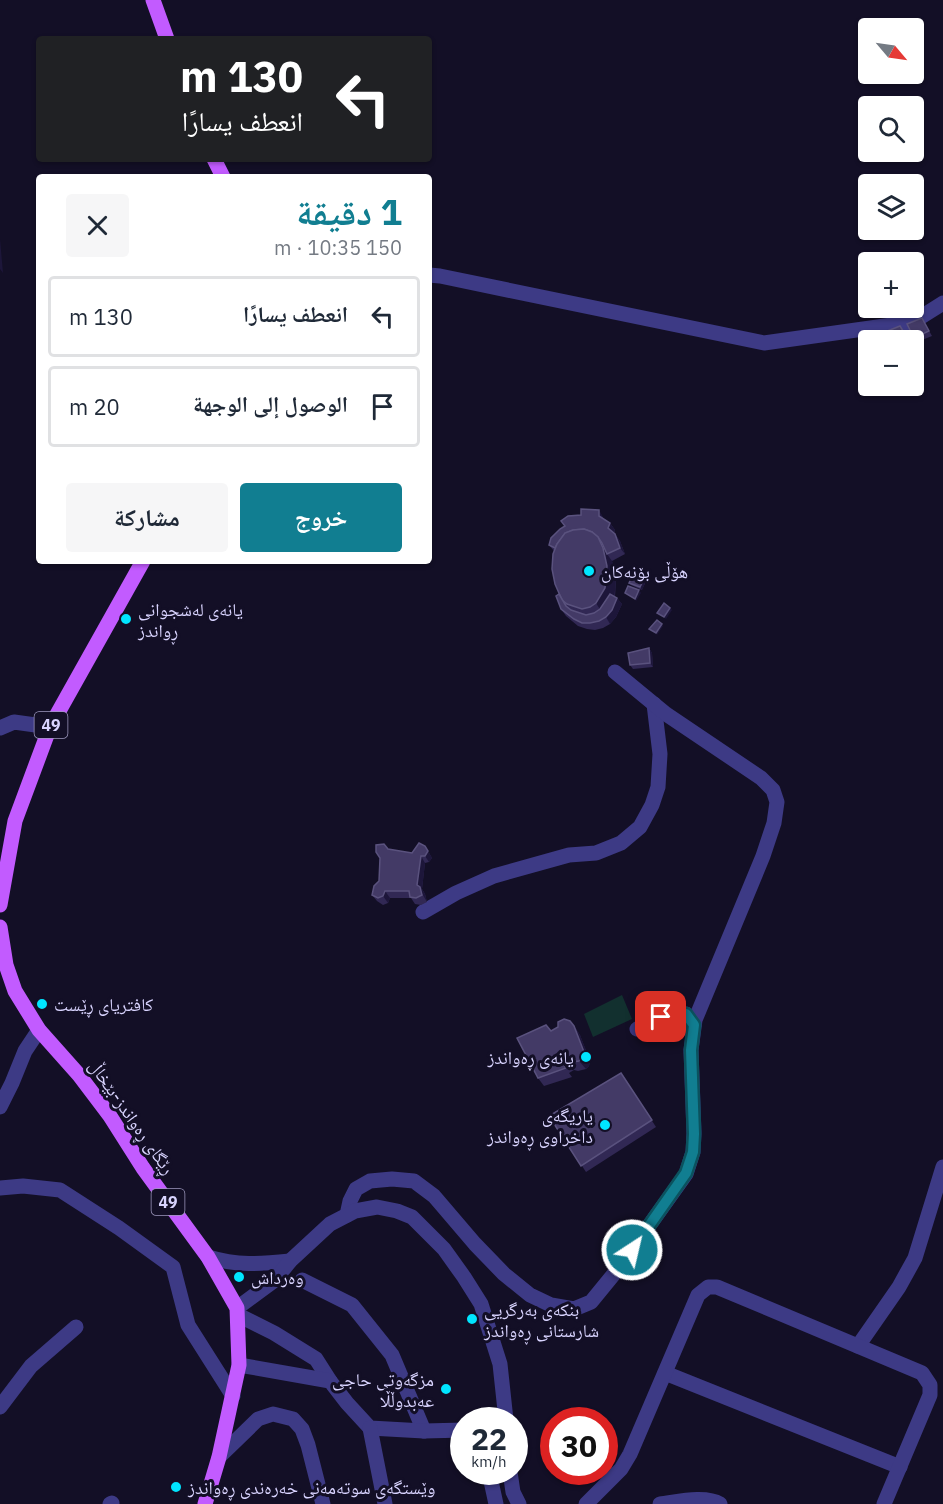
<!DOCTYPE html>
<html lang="ar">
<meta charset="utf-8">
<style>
body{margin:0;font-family:"IBM Plex Sans","Noto Naskh Arabic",sans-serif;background:#f6f6f7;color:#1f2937;direction:rtl;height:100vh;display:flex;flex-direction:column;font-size:22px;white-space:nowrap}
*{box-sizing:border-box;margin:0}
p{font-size:20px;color:#747a83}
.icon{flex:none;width:33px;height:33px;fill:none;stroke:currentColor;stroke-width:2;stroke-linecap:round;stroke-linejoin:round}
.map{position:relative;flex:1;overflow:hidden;direction:ltr}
.sheet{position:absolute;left:36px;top:174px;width:396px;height:390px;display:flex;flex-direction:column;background:#fff;border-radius:6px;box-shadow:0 2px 4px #0004;direction:rtl}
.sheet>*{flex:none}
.banner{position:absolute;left:36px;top:36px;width:396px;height:126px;border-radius:6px;box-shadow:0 2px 4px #0004;direction:rtl;background:#202124;color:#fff;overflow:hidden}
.needle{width:39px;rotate:119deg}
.fabs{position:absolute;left:858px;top:18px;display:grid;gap:12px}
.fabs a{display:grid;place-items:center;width:66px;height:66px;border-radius:6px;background:#fff;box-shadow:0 2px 4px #0004;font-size:30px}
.speed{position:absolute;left:450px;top:1407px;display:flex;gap:12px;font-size:30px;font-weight:700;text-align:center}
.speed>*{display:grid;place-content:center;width:78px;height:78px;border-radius:50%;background:#fff;box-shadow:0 2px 4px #0004;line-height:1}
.speed small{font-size:15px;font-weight:400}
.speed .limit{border:9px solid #d22;background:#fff;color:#111}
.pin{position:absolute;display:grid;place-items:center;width:51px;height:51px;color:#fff;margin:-26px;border-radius:12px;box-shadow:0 3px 9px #0006}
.me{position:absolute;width:66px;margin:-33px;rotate:35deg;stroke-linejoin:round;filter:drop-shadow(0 0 4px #0008)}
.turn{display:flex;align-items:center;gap:21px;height:126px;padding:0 30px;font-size:27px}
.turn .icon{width:78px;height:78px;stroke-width:2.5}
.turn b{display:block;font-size:42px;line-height:51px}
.round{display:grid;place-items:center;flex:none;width:63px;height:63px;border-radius:6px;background:#f6f6f7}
.headline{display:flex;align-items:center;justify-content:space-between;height:102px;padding:0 30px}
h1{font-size:36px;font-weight:700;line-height:45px;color:#117e91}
.primary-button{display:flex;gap:12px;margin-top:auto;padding:12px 30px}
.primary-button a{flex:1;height:69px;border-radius:6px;background:#117e91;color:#fff;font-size:24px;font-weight:700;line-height:69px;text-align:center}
.primary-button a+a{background:#f6f6f7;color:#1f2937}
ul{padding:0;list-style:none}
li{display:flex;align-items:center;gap:18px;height:81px;margin:0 12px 9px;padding:0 18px;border:3px solid #e0e1e3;border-radius:6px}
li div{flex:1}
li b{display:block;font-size:22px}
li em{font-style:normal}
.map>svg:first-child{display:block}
.green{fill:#12302f}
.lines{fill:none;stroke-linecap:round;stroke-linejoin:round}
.minor{stroke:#3d3a85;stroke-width:15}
.major{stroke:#c25bff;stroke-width:15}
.wall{fill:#312854}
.shaded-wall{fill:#1d163a}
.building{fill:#433a66;stroke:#5a527e;stroke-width:1.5}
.route-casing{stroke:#0b525e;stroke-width:15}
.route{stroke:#117e91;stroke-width:10}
.poi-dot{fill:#00e5ff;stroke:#130f26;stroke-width:2}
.labels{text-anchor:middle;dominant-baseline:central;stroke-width:6;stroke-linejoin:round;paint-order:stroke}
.shield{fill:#130f26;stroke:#9e99be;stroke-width:1.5}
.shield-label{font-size:16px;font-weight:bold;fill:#d9d4ff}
.poi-label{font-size:18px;fill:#d9d4ff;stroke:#130f26;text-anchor:start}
.street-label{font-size:18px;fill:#d9d4ff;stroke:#130f26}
</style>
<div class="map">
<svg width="943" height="1504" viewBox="0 0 943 1504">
<rect width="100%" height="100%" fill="#130f26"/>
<polygon class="green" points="622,995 632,1019 593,1037 584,1014"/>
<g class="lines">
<g class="minor">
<polyline points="429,275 440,276 764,343 913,322 943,303"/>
<polyline points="0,728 14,722 50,727"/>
<polyline points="423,912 456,893 494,876 569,855 596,853 621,843 640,827 652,805 658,787 660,754 654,704"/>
<path d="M 637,1029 C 653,1020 667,1014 686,1014 L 694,1025"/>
<polyline points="0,1107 12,1083 25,1051 39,1030"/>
<polyline points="0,1188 23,1186 60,1190 119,1228 173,1267 188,1325 233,1396"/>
<polyline points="347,1215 350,1201 356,1189 370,1181 392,1179 414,1181 434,1196 475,1244 504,1274 530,1295 551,1305 574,1309 591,1302 618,1269 686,1174 693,1152 694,1133 691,1050 695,1020 763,856 774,823 777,802 773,790 761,778 666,714 615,672"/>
<path d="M 208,1257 C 237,1266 261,1264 290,1261"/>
<polyline points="302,1280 352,1305 392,1355 424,1431"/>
<polyline points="237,1308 275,1280 290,1261 330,1224 355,1211 377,1207 397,1211 412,1217 444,1249 464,1277 481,1304 500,1364 506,1420"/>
<polyline points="238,1315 274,1333 316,1359 330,1381"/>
<polyline points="858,1346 899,1287 915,1258 943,1167"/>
<polyline points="239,1365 330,1381 347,1403 370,1428 424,1431 464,1430"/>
<polyline points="665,1373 900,1467"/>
<polyline points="0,1407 31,1366 76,1327"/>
<polyline points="370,1428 385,1504"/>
<polyline points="219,1457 258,1419 273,1414 293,1419 302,1429 308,1445 323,1504"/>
<polyline points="489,1472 496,1504"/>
<polyline points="510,1472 513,1492 519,1504"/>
<polyline points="110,1504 112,1503"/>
<polyline points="586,1504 621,1469 630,1454 698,1295 708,1287 717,1287 922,1373 930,1385 930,1395 884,1504"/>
<path d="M 660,1504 C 677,1502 705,1495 720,1504"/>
</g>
<g class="major">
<polyline points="153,0 167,39"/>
<polyline points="214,159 223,177"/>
<polyline points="0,905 15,821 50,727 143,561"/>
<polyline points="0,927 6,965 15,991 39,1030 79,1075 110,1116 143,1168 208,1257 237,1308 239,1365 219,1457 205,1504"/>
</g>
</g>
<g class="wall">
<polygon points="922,318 932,336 917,342 914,338"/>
<polygon points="603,517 603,519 610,523 615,530 614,533 620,541 625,554 612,561 616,579 615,597 617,598 622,604 616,617 610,624 603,628 595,630 587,629 578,626 566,616 561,609 554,551 549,545"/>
<polygon points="644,579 646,581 642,590 631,585 629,583"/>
<polygon points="649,648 652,653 653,667 633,669 630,665"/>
<polygon points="425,846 432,858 429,862 425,863 422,889 425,894 427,902 421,905 415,904 411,898 390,898 388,903 383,905 377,901 372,895 379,881 388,849 412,853"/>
<polygon points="574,1026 580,1035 590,1061 589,1066 586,1069 578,1071 574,1070 569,1073 572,1077 544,1086 538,1078 551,1031"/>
<polygon points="621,1073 656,1127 586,1172 549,1116"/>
</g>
<g class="shaded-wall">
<polygon points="0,239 3,273 0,269"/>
<polygon points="599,510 603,517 604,523 599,516"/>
<polygon points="610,523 615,530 613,535 608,528"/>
<polygon points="615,534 620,541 625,554 620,548"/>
<polygon points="598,537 607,550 607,554 612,561 616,579 614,601 604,616 596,603"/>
<polygon points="644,579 646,581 642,590 640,587"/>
<polygon points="639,590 641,593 636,601 635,599"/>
<polygon points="617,598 622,604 616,617 610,624 606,617"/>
<polygon points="670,608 672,610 666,619 664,617"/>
<polygon points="662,624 663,626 657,635 656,633"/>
<polygon points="649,648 652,653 653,667 650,663"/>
<polygon points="425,846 432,858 429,862 425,856"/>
<polygon points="421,856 425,863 422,889 425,894 427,902 417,885"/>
<polygon points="385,891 390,898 388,903 383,896"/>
<polygon points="574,1026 580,1035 590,1061 589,1066 586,1069 579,1061"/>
</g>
<g class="building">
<polygon points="922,318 929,331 914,338 907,324"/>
<polygon points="900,326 908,339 905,340 877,340 875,336"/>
<polygon points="581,509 599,510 599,516 610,523 608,528 615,534 620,548 607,554 602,543 598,537 592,532 584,529 573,530 565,533 557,544 555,548 549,545 551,538 560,529 565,526 561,521 568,516 581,515"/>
<polygon points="584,529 592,532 598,537 603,548 607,566 605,588 596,603 590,607 582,609 567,604 562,600 555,584 552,569 553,554 557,544 565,533 573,530"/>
<polygon points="633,575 644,579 640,587 629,583"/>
<polygon points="628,586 639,590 635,599 625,593"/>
<polygon points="559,594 566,606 571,610 586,615 594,613 600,609 610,594 617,598 612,610 606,617 599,621 590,623 582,623 574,619 561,609 556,596"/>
<polygon points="664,603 670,608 664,617 657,613"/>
<polygon points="657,620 662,624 656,633 649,629"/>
<polygon points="649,648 650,663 630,665 628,653"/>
<polygon points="419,843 425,846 428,851 425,856 421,856 417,885 420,887 422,895 416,898 410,897 409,891 385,891 383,896 378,898 372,895 374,886 379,881 380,858 376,852 376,845 384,844 388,849 412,853"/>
<polygon points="564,1019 570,1021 574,1026 584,1052 583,1057 579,1061 572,1062 568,1061 563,1064 566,1068 538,1078 517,1038 546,1025 551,1031 558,1027 558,1022"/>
<polygon points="621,1073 652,1120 581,1166 549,1116"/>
</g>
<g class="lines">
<defs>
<polyline id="route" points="632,1250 686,1173 693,1152 694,1134 691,1050 694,1025 686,1014 675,1014 661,1017"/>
</defs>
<use href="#route" class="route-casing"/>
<use href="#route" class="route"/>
</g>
<g class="poi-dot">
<circle cx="589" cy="571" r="6"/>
<circle cx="126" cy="619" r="6"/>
<circle cx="42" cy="1004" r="6"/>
<circle cx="586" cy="1057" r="6"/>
<circle cx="605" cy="1125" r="6"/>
<circle cx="239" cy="1277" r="6"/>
<circle cx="472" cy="1319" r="6"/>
<circle cx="446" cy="1389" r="6"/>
<circle cx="176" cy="1487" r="6"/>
</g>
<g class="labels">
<g class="shield">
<rect x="34.5" y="712" width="33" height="26" rx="4.5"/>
<rect x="151.5" y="1189" width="33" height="26" rx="4.5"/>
</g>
<g class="shield-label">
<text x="51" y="725">49</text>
<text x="168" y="1202">49</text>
</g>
<g class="poi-label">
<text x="601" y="571">هۆڵی بۆنەکان</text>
<text x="138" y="609">یانەی لەشجوانی<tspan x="138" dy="21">ڕواندز</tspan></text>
<text x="54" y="1004">کافتریای ڕێست</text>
<text x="574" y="1057" text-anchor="end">یانەی ڕەواندز</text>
<text x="593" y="1115" text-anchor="end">یاریگەی<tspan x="593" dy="21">داخراوی ڕەواندز</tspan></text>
<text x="251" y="1277">وەرداش</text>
<text x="484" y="1309">بنکەی بەرگریی<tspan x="484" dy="21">شارستانی ڕەواندز</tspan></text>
<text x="434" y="1379" text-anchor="end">مزگەوتی حاجی<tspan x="434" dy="21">عەبدوڵڵا</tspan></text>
<text x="188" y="1487">وێستگەی سوتەمەنی خەرەندی ڕەواندز</text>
</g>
<g class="street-label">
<text transform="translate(132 1117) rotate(55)">ڕێگای ڕەواندز-بێخاڵ</text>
</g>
</g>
</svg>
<div class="fabs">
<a><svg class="needle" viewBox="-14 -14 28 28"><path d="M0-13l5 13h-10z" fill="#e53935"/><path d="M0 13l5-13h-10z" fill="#747a83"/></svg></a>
<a><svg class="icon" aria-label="search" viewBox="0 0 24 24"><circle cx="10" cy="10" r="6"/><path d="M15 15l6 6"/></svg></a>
<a><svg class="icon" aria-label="layers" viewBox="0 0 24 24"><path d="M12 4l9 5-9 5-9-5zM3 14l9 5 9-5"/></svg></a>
<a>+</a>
<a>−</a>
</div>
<div class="speed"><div>22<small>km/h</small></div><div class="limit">30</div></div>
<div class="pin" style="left:661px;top:1017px;background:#d93025"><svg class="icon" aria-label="arrive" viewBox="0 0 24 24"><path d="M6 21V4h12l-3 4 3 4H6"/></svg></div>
<svg class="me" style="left:632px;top:1250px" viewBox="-20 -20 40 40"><circle r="17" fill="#117e91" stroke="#fff" stroke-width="3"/><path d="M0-11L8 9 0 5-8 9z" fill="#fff"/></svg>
<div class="banner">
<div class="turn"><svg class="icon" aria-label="left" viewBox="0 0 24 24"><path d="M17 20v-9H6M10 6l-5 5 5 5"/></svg><div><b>130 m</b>انعطف يسارًا</div></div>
</div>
<section class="sheet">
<div class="headline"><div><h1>1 دقيقة</h1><p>150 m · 10:35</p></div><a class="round"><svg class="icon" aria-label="close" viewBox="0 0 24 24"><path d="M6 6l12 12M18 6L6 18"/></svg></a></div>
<ul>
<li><svg class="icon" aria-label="left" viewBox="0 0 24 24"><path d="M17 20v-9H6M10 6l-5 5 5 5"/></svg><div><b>انعطف يسارًا</b></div><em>130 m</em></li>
<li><svg class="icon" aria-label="arrive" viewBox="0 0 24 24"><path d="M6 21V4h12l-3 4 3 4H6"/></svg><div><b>الوصول إلى الوجهة</b></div><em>20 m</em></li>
</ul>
<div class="primary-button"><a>خروج</a><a>مشاركة</a></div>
</section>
</div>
